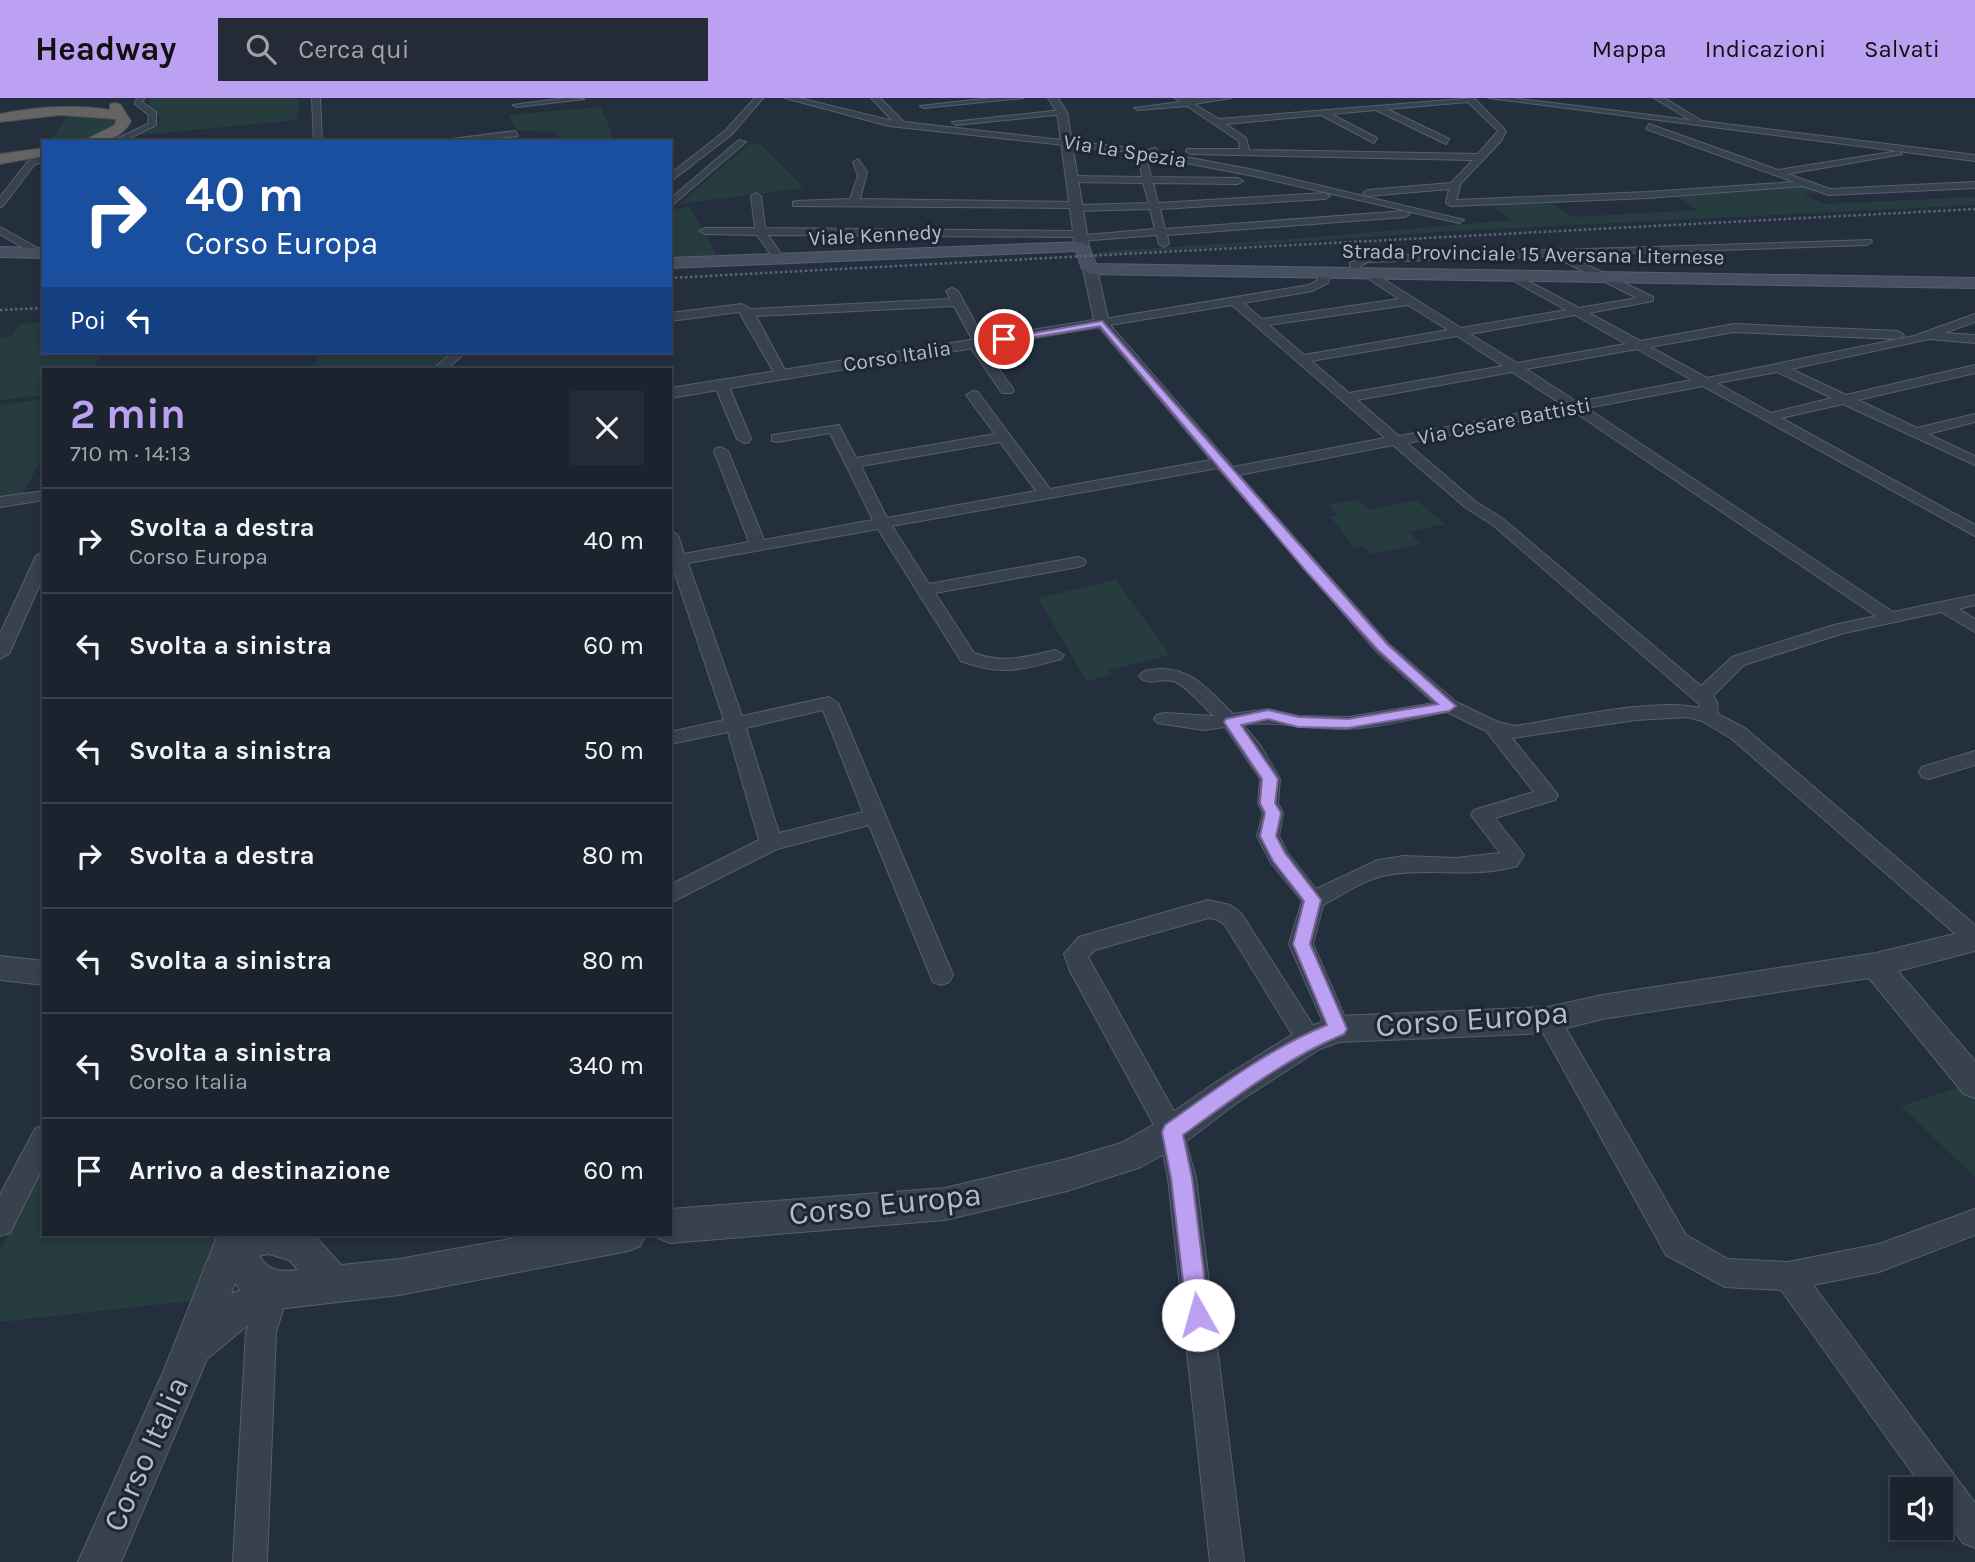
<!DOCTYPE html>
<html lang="it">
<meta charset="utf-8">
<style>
body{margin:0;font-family:Karla,sans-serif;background:#242b36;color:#f1f3f6;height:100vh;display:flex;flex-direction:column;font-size:26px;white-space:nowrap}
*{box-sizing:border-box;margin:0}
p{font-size:23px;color:#a0a4aa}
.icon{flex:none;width:38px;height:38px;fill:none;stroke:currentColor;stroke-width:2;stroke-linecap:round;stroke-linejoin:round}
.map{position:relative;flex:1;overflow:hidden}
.panel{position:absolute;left:42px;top:270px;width:630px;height:868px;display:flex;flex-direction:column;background:#1b232e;border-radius:0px;box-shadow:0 4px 10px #0003,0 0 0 2px #39404a}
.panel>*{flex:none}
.banner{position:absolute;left:42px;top:42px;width:630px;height:214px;border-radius:0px;box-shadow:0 4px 10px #0003,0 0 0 2px #39404a;background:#1a4fa0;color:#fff;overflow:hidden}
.fabs{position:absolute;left:1890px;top:1379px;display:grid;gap:14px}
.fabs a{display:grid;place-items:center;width:63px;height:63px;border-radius:0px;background:#1b232e;box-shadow:0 4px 10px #0003,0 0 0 2px #39404a;font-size:35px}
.pin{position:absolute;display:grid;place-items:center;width:60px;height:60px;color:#fff;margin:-30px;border:4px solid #fff;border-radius:50%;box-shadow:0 2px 7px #0007}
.me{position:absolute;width:77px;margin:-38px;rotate:353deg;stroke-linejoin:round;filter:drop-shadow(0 0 5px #0008)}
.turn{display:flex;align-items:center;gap:24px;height:147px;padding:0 28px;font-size:32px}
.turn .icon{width:91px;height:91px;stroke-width:2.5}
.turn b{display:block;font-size:49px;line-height:60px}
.then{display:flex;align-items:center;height:66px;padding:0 28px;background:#0003;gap:14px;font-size:26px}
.round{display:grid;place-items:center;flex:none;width:74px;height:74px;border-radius:0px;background:#242b36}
.head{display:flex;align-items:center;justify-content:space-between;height:119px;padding:0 28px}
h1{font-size:42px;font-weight:700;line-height:52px;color:#bca0f2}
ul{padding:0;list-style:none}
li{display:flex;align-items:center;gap:21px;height:105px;padding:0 28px;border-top:2px solid #39404a}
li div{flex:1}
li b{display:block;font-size:26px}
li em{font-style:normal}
header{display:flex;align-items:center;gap:42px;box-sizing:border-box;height:98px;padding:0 35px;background:#bca0f2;color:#111}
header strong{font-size:33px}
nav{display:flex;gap:38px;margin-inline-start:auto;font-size:24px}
.search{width:490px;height:63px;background:#242b36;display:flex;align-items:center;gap:18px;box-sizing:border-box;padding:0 24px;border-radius:0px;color:#a0a4aa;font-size:26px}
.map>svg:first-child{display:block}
.green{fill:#263c3f}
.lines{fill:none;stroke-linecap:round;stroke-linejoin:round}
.minor-casing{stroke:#565f6c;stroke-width:2}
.tertiary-casing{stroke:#565f6c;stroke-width:2}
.secondary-casing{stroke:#565f6c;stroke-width:2}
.trunk-casing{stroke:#434c59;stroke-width:2}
.minor{fill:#38414e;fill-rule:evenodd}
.tertiary{fill:#38414e;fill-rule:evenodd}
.secondary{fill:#465061;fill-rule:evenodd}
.trunk{fill:#656462;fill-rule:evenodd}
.rail{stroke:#5a6575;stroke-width:2.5;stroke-dasharray:2.5 2.5;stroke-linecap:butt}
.route{fill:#bca0f2;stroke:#7a689d;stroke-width:2}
.labels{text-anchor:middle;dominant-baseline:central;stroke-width:6;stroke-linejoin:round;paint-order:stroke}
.far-street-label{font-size:21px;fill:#b4bcc9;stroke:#1d2633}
.near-street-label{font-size:32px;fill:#b4bcc9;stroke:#1d2633}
</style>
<header>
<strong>Headway</strong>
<div class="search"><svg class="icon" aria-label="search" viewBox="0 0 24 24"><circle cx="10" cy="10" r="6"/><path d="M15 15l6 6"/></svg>Cerca qui</div>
<nav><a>Mappa</a><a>Indicazioni</a><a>Salvati</a></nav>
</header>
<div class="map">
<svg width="1975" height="1464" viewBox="0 0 1975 1464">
<rect width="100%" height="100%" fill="#242f3e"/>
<g class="green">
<polygon points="150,0 299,0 297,22 141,37 157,28 161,20 148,6"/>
<polygon points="601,9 615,44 562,44 555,34 517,32 508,17"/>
<path d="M 72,13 L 116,21 L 117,25 C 101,44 72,44 49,44 Z"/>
<polygon points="749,46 760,46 804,90 679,106"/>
<polygon points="1805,87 1824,94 1803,96 1824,106 1975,99 1975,107 1456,133 1100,157 1097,158 1096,154 1319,139 1510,122 1491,106 1548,103 1572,119 1698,112 1671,96"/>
<polygon points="690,109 719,161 670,160 670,112"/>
<polygon points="44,224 44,254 102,254 94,271 44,271 44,297 0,302 0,240 11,239 19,226"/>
<polygon points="318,254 451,254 430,271 315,271"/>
<polygon points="44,301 44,356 23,395 0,400 0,307"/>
<polygon points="1358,402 1369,412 1416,402 1445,426 1409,434 1421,446 1372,456 1364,448 1355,450 1330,418 1337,417 1328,407"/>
<polygon points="1116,482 1170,557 1109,572 1112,576 1087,583 1038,500"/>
<polygon points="1969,986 1975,993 1975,1079 1901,1008"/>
<polygon points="44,1066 44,1136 228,1136 215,1191 191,1203 0,1224 0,1152"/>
</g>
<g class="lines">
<defs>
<g id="minor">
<polygon points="137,0 145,0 142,4 156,14 156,27 122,44 110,44 148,26 149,17 135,6"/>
<polygon points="312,0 320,0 322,44 314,44"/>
<polygon points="565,0 584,1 517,9 513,7"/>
<polygon points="755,0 763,0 731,37 670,84 670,76 725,33"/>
<polygon points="785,0 799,0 893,23 871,0 880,0 904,24 1148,52 1155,50 1159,54 1254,72 1464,122 1459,125 1254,78 1149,58 1146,58 1151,79 1238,80 1243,83 1238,86 1153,85 1158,105 1325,95 1330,98 1325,101 1160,111 1165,131 1405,113 1410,116 1405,119 1167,137 1169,146 1164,149 1159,146 1157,137 1080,143 1075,139 768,137 785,162 780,165 776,164 757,137 705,136 700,133 705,130 755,130 751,98 756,95 761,98 765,130 1080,133 1085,137 1155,131 1150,111 1075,113 1070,110 793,108 793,104 796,103 850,101 858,78 853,64 858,61 867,74 860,101 1075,104 1080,107 1149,105 1143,85 1071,84 1066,81 1071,78 1142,79 1138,55 889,28"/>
<polygon points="991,0 1023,0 924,10 920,8"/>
<path d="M 1175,0 L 1231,0 L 1194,6 L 1219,21 L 1474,0 L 1506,33 L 1501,43 L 1461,85 L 1456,102 L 1648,94 L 1794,84 L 1646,31 L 1649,26 L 1778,72 L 1898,53 L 1902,56 L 1788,76 L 1830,91 L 1975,84 L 1975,90 L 1829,97 L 1803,88 L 1648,100 L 1451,108 L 1446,105 L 1449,91 L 1368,98 L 1363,95 L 1368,92 L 1451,85 L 1473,62 L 1190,56 L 1186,53 L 1187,51 L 1240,51 L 1239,43 L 1187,8 L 1138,12 L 1134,10 L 1180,4 ZM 1468,4 L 1498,33 L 1478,56 L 1249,52 L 1246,40 L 1226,26 L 1321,17 L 1374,45 L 1377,40 L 1331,16 L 1376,12 L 1446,46 L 1449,41 L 1387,11 Z"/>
<polygon points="1489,0 1512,0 1690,22 1654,0 1664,0 1702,23 1975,57 1975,63"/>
<polygon points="1062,12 1065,16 956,27 952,24"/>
<polygon points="515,33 518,38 462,44 428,44"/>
<polygon points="739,42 746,44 670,109 670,101"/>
<polygon points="44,58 44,64 35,66 3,108 0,109 0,99 29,62"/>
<polygon points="0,129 43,153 44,156 35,157 0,136"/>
<path d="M 1871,142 L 1872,144 L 1867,147 L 1567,157 L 1653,199 L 1653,203 L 1589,215 L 1640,243 L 1734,226 L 1898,233 L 1904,237 L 1898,241 L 1734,234 L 1650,249 L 1707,280 L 1914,238 L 1975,216 L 1975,224 L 1944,235 L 1975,237 L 1975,245 L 1929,241 L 1791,271 L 1846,297 L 1975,267 L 1975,275 L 1858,302 L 1917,330 L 1975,316 L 1975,324 L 1928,336 L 1975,358 L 1975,367 L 1843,306 L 1781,320 L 1975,427 L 1975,438 L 1703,288 L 1587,310 L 1893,514 L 1975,497 L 1975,507 L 1959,511 L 1975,521 L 1975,534 L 1941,514 L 1844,535 L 1744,567 L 1713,598 L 1717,604 L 1718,616 L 1746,631 L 1975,827 L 1975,849 L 1967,846 L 1732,641 L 1702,623 L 1687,619 L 1636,622 L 1512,640 L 1558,697 L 1555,702 L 1495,720 L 1524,757 L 1517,768 C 1474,781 1429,769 1387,777 C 1365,781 1342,797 1323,807 L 1313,846 L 1350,931 L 1347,938 L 1338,941 L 1329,938 L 1289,846 L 1302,803 L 1271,765 L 1257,738 L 1263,715 L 1258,705 L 1260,681 L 1225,629 L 1204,632 L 1157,625 L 1154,621 L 1157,617 L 1164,615 L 1214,618 C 1202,608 1190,591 1176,584 C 1163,578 1148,590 1139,578 C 1144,571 1151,572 1159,571 C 1192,569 1211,595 1233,616 L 1268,611 L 1298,618 L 1348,619 L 1434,605 L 1376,553 L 1218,370 L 892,428 L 929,486 L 1078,459 L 1084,461 L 1086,464 L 1084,467 L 1078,469 L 935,495 L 974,555 C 1003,566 1026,559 1055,552 L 1064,557 L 1061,561 C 1022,572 1000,578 961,563 L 878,431 L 688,465 L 742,618 L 829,599 L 838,605 L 953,877 L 949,884 L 941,887 L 933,884 L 869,727 L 777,751 L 670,805 L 670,787 L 759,742 L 728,634 L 670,646 L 670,634 L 724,622 L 672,467 L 670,468 L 670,432 L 678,437 L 684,456 L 749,444 L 714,353 L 716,350 L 721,349 L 728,353 L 764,442 L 873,422 L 830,335 L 777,344 L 772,343 L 772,337 L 839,327 L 856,360 L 995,336 L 966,297 L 973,293 L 978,294 L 1050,391 L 1211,362 L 1098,228 L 1098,222 L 1309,187 L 1317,183 L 1319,174 L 1325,171 L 1331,174 L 1328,185 L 1312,193 L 1243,205 L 1262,221 L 1399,201 L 1360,175 L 1352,176 L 1350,165 L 1366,158 ZM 1553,158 L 1637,200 L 1579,210 L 1511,174 L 1505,177 L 1507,179 L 1566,212 L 1461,230 L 1369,172 L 1361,172 L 1360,168 L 1368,164 ZM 1232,207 L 1385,340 L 1233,369 L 1110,227 ZM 1408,207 L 1448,232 L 1304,257 L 1269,227 ZM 1575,217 L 1626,246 L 1517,265 L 1470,236 ZM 1457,238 L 1503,268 L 1349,295 L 1311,263 ZM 1637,251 L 1692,282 L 1577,304 L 1526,271 ZM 1512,274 L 1563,307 L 1399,338 L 1357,302 ZM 1777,274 L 1832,300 L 1771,315 L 1717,285 ZM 1573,313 L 1876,518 L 1834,527 L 1732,559 L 1701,588 L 1503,421 L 1476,404 L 1407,345 ZM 1000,344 L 1036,393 L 887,420 L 861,368 ZM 1393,347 L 1466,410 L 1493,427 L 1699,606 L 1699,610 C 1658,599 1561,621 1515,628 L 1498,624 L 1456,604 L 1388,545 L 1239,377 ZM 823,612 L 863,714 L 779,735 L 746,630 ZM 1447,614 L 1486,633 L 1534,694 L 1474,712 L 1471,717 L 1500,755 L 1456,760 L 1404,758 L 1378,762 L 1316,791 L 1287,754 L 1279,738 L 1283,715 L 1278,705 L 1280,681 L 1260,647 L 1243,627 C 1277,622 1310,632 1345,631 C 1379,630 1414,620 1447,614 Z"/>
<polygon points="952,190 958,193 986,245 982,248 1014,292 1012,295 1002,295 968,246 973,243 954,208 756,218 787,276 781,280 775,276 739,214 670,223 670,215 742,206 751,211 950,201 946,193"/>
<polygon points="453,254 466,254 447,271 433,271"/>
<polygon points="721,282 728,286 751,341 749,344 744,345 737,341 714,286"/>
<polygon points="44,393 44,402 0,409 0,399"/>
<polygon points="44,453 44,477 9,556 0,561 0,536 36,458"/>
<polygon points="1975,653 1975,667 1929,681 1922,679 1919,674 1922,669"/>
<polygon points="1208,802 1230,807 1241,815 1318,935 1321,942 1318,949 1309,952 1300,949 1225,827 1216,821 1208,820 1095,852 1088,859 1181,1026 1196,1080 1244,1464 1210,1464 1168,1080 1159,1036 1070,873 1064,856 1079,839"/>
<polygon points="1548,912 1557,915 1686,1137 1728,1161 1788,1164 1879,1146 1975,1111 1975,1137 1879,1174 1813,1187 1975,1405 1975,1450 1963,1445 1941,1414 1941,1391 1924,1391 1781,1192 1725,1189 1666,1157 1536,922 1539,915"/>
<polygon points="44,1027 44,1067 10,1135 0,1138 0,1097 35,1031"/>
<polygon points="274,1178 284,1183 289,1193 276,1234 267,1464 233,1464 246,1234 264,1183"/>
</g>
<g id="tertiary">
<polygon points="1048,0 1058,0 1067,14 1089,148 1082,152 1075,148 1057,14"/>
<polygon points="1090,167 1097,171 1109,225 1107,228 670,300 670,290 1094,222 1083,171"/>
<polygon points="1975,831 1975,853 1898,873 1975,963 1975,1000 1964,996 1869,880 1602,921 1548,935 1339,944 1320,951 1238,1004 1184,1045 1141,1069 1067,1093 945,1122 670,1145 658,1140 656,1136 670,1136 670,1111 945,1090 1067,1061 1121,1045 1160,1023 1216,984 1298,933 1338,918 1548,909 1602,897 1876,855"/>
<polygon points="0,858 44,863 44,887 0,882"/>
<path d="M 218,1136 L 313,1136 L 341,1167 L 399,1161 L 537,1136 L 646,1136 L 640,1148 L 628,1153 L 399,1197 L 278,1211 L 248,1227 L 207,1261 L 121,1464 L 78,1464 L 164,1272 ZM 269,1156 L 289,1162 L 298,1172 C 281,1174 270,1174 259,1158 ZM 235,1185 L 240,1192 L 231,1196 Z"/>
</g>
<g id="secondary">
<polygon points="1082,144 1089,148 1096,166 1975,180 1975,190 1090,176 1082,171 1076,153 670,170 670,160"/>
<polygon points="0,149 44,150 44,160 0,159"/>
</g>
<g id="trunk">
<path d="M 115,5 L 120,6 L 131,23 C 121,43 100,44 81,44 L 115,27 L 116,21 L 60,17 L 0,24 L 0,16 C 36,9 73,6 110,12 L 110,6 Z"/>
<polygon points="44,50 44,58 0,66 0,56"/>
</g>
</defs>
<use href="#minor" class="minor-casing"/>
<use href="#tertiary" class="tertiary-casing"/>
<use href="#secondary" class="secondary-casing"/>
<use href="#trunk" class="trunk-casing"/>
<use href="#minor" class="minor"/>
<use href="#tertiary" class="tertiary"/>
<use href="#secondary" class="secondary"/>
<use href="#trunk" class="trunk"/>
<g class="rail">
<polyline points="670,180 1975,111"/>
<polyline points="0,212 44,210"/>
</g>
</g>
<path class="route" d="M 1102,223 L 1387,546 L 1456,608 L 1449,613 L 1348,630 L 1298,629 L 1268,621 L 1241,627 L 1278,681 L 1275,705 L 1281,715 L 1276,738 L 1285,755 L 1321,802 L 1310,846 L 1347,931 L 1344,936 C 1286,960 1234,1000 1183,1037 L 1192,1080 L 1209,1217 L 1206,1225 L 1198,1228 L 1190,1225 L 1187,1217 L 1171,1080 L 1162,1034 L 1165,1027 C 1216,991 1268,951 1327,927 L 1293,846 L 1304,803 L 1273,763 L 1260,738 L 1265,715 L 1260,705 L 1262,681 L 1224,624 L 1226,621 L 1268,612 L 1298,619 L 1348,621 L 1438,606 L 1378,552 L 1306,473 L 1100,228 L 1004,244 L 1000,241 Z"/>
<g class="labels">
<g class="far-street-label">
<text transform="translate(1125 53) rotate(9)">Via La Spezia</text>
<text transform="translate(875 137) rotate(-3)">Viale Kennedy</text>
<text transform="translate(1533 156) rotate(1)">Strada Provinciale 15 Aversana Liternese</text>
<text transform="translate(897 258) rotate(-9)">Corso Italia</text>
<text transform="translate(1504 323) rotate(-11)">Via Cesare Battisti</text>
</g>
<g class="near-street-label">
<text transform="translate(1472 921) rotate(-4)">Corso Europa</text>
<text transform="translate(885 1106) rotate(-6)">Corso Europa</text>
<text transform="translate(146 1356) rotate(-66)">Corso Italia</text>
</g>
</g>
</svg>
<div class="fabs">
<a><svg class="icon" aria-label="sound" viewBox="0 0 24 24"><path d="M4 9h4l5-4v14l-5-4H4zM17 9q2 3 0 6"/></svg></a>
</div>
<div class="pin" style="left:1004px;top:241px;background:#d93025"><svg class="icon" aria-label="arrive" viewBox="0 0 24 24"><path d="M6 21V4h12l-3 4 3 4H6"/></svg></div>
<svg class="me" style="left:1198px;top:1217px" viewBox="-20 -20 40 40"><circle r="19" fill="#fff"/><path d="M0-13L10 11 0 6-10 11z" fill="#bca0f2"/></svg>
<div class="banner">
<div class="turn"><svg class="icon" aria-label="right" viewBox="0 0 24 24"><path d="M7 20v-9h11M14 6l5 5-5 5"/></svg><div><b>40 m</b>Corso Europa</div></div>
<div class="then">Poi<svg class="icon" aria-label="left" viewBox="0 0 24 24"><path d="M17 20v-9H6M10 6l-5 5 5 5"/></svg></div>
</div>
<section class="panel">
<div class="head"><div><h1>2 min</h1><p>710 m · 14:13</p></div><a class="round"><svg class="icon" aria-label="close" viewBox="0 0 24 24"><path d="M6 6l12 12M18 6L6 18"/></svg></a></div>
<ul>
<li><svg class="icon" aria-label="right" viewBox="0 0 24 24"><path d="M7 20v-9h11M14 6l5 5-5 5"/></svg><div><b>Svolta a destra</b><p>Corso Europa</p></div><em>40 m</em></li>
<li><svg class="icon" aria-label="left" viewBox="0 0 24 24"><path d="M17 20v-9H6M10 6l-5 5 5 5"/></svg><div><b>Svolta a sinistra</b></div><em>60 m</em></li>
<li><svg class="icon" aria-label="left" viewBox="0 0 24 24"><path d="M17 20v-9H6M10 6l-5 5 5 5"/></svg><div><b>Svolta a sinistra</b></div><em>50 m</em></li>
<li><svg class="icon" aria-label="right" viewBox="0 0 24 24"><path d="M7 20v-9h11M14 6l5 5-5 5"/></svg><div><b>Svolta a destra</b></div><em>80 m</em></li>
<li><svg class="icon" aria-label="left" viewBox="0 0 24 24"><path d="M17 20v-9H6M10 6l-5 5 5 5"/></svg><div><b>Svolta a sinistra</b></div><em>80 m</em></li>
<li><svg class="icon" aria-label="left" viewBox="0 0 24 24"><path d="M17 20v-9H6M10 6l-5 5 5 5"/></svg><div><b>Svolta a sinistra</b><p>Corso Italia</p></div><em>340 m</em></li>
<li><svg class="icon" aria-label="arrive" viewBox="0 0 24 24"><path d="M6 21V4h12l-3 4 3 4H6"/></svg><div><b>Arrivo a destinazione</b></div><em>60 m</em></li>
</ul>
</section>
</div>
